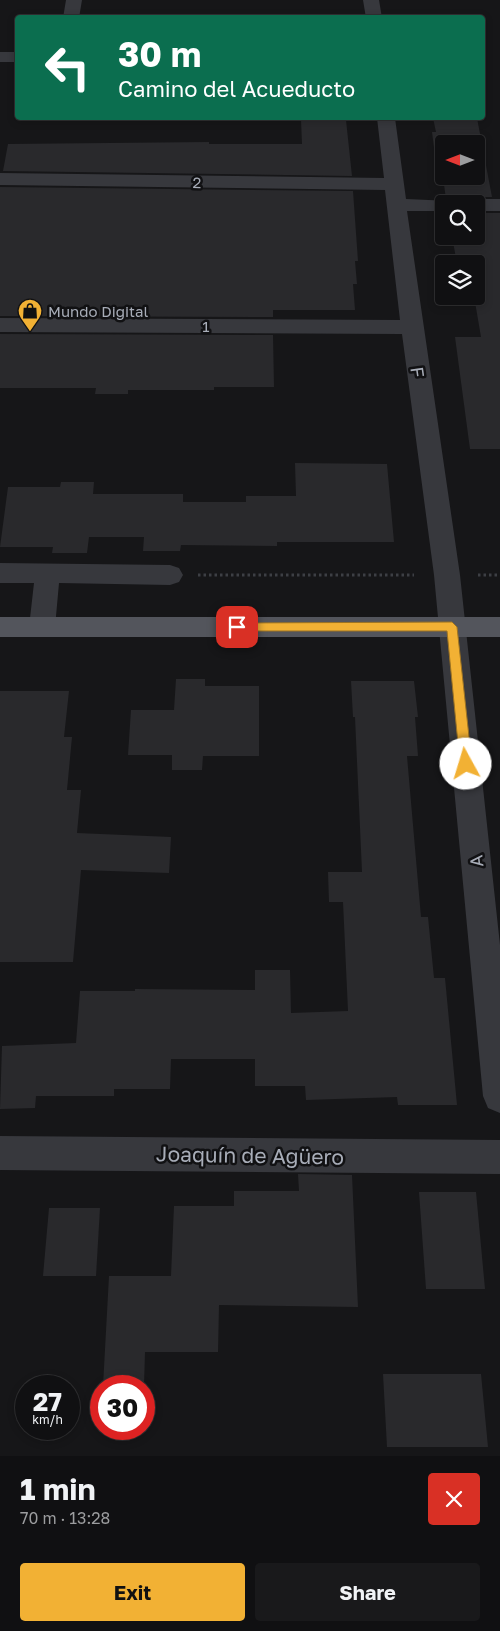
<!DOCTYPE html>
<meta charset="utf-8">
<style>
body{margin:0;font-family:"Golos Text",sans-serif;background:#19191b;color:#f1f3f6;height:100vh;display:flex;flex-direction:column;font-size:19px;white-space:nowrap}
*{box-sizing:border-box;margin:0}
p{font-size:16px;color:#9c9d9f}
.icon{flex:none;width:28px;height:28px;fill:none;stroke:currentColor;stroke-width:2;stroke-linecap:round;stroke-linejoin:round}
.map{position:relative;height:1456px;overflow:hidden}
.side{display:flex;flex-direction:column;background:#101012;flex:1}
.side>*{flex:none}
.guide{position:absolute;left:15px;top:15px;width:470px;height:105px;border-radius:5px;box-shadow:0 2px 8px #0003,0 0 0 1px #303032;background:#0b6e4f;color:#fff;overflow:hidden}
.needle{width:32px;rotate:270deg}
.tools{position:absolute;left:435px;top:135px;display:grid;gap:10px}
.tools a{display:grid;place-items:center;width:50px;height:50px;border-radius:5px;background:#101012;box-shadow:0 2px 8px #0003,0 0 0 1px #303032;font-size:25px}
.speed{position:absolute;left:15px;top:1375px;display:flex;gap:10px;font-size:25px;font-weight:700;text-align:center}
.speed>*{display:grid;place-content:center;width:65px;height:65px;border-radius:50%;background:#101012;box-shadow:0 2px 8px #0003,0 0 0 1px #303032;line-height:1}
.speed small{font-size:12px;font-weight:400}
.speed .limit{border:8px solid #d22;background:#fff;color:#111}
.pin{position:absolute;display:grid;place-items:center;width:42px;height:42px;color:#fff;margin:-21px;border-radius:10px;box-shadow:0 2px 8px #0006}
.me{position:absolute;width:55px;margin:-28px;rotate:354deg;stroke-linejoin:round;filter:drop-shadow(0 0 4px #0008)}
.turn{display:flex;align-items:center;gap:18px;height:105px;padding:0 20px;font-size:22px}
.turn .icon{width:65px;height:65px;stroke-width:2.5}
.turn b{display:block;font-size:35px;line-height:42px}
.round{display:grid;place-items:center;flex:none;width:52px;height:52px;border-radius:5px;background:#19191b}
.headline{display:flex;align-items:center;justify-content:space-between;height:85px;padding:0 20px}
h1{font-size:30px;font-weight:700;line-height:38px}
.primary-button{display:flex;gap:10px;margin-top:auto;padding:10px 20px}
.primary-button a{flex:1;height:58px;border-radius:5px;background:#f2b134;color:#111;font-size:20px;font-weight:700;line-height:58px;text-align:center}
.primary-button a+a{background:#19191b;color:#f1f3f6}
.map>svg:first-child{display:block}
.building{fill:#29292c;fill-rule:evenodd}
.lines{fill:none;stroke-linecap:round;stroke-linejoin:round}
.path{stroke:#3d3f44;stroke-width:3;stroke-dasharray:2.5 3;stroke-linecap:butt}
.minor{fill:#37383d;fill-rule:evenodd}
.major{fill:#53555c;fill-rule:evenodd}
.route{fill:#f2b134;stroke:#9d7322}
.labels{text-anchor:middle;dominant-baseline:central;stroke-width:5;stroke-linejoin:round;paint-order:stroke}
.far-street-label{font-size:15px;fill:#a8adb8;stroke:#111113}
.far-poi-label{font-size:15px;fill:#a8adb8;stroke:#111113;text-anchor:start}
.street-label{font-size:18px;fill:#a8adb8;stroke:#111113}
.near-street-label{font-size:21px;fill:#a8adb8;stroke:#111113}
</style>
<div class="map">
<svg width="500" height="1456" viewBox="0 0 500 1456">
<rect width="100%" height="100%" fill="#161618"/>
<g class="building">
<path d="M 433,118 L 477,118 L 492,197 L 475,197 L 468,199 L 465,204 L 455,204 L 453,200 L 446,199 L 441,163 L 436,163 L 432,132 L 436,132 ZM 444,144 L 476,144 L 476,176 L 444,176 Z"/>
<polygon points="301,120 346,120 352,176 3,171 8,144 209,142 209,144 302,144"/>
<polygon points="0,187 353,191 358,261 355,261 357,284 353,284 355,310 273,310 273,317 0,316"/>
<polygon points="476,213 500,213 500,449 470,449 455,337 481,337 474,296 476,296 476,264 457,264 452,236 476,236"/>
<polygon points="0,334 273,335 274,387 214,387 214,390 128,390 128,394 95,394 96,388 0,388"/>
<polygon points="295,463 387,464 394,542 277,542 277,546 181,545 180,551 143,551 144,537 89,537 87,553 52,553 53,547 0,547 8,487 60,487 61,482 94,482 93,494 183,494 183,502 246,502 246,496 296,496"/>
<polygon points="176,679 205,679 205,686 259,686 259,756 203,756 202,770 172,770 172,755 128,755 131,710 174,710"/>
<polygon points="351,681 414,681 418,717 415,717 418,756 407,756 421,917 428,917 434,978 445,978 457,1105 398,1105 397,1097 306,1100 305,1086 255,1086 255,1059 171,1059 170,1089 114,1089 114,1096 36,1096 35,1108 0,1109 2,1046 76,1043 80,991 135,991 135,989 255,990 255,970 290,970 291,1013 348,1011 343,902 329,902 328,872 362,872 355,717 353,717"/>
<polygon points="0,691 69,691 64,737 72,737 67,790 81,790 77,833 171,837 169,873 81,870 73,962 0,962"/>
<polygon points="298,1174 352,1175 358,1307 219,1305 218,1352 145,1352 144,1386 103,1386 109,1276 171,1276 174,1206 234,1206 234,1191 299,1191"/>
<polygon points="419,1192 476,1192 485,1289 426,1289"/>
<polygon points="49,1208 100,1208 96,1276 43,1276"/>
<polygon points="383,1374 481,1374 488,1447 387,1447"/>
</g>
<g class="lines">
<g class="path">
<polyline points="198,575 414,575"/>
<polyline points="478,575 500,575"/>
</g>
<g class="minor">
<polygon points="66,0 82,0 79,18 63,18"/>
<polygon points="363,0 379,0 382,18 366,18"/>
<rect x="0" y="52" width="18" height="10"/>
<polygon points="377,118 395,118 406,199 451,201 453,204 444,204 444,211 407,211 460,575 500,945 500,1113 488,1108 483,1096 434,575 402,334 0,332 0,318 400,320 385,190 0,185 0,173 384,178"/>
<polygon points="476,199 500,199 500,211 476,211 476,204 467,204 469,201"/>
<polygon points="0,563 170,565 179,568 183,575 179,582 170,585 59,583 55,627 51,634 42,637 33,634 29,627 34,583 0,583"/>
<polygon points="0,1136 500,1140 500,1174 0,1170"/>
</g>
<rect class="major" x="0" y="617" width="500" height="20"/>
</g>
<polygon class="route" points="452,622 457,627 472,764 470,767 462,767 460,764 447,631 237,631 232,627 237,623"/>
<defs>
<symbol id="shop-pin" viewBox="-11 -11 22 30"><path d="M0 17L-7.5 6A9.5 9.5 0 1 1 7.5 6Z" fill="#f2b134" stroke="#111113"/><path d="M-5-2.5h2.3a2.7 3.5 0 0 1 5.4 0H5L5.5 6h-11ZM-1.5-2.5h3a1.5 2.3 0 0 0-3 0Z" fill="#111"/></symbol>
</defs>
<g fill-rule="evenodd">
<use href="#shop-pin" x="16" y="297" width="28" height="38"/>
</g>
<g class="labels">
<g class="far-street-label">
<text transform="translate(197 182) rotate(1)">2</text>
<text x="206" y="326">1</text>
</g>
<g class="far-poi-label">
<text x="48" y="311">Mundo Digital</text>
</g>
<g class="street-label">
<text transform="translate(418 372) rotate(82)">F</text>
<text transform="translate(476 861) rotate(-96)">A</text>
</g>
<g class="near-street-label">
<text transform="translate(250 1155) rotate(1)">Joaquín de Agüero</text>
</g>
</g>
</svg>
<div class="tools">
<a><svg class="needle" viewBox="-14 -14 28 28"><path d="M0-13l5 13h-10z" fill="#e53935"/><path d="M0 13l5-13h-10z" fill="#9c9d9f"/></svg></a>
<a><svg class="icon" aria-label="search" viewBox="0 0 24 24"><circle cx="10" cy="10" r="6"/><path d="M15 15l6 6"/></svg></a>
<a><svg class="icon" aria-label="layers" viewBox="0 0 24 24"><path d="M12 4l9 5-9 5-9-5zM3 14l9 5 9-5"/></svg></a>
</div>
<div class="speed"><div>27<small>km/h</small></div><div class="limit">30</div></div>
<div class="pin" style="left:237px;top:627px;background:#d93025"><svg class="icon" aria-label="arrive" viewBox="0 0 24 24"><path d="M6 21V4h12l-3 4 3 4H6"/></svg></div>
<svg class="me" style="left:466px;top:764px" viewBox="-20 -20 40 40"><circle r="19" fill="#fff"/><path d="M0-13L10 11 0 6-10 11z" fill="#f2b134"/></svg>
<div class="guide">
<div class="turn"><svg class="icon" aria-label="left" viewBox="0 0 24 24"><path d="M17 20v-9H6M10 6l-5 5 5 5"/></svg><div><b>30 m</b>Camino del Acueducto</div></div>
</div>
</div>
<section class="side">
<div class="headline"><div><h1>1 min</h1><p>70 m · 13:28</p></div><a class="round" style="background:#d93025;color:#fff"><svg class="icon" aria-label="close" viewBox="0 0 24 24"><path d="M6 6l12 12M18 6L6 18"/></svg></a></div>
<div class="primary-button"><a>Exit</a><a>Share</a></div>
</section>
